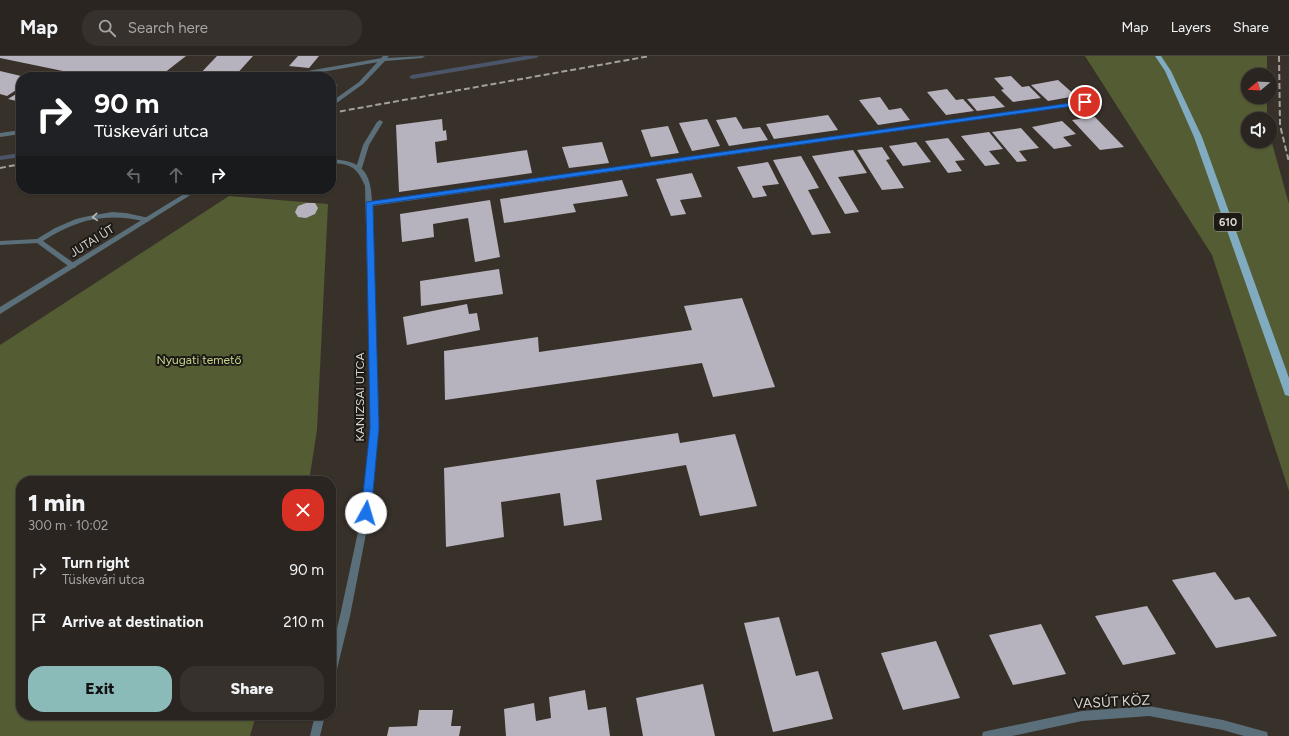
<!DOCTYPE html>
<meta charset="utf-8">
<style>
body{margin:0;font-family:Figtree,sans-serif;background:#36312d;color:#f1f3f6;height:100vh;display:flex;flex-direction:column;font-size:15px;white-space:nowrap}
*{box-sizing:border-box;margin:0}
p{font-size:13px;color:#a5a5a5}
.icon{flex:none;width:22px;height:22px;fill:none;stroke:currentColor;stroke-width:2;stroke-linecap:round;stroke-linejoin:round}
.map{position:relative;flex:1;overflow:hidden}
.sheet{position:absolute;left:16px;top:420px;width:320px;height:244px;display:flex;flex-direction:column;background:#2a2520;border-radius:16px;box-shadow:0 1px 3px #0004,0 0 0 1px #46423e}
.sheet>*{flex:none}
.hud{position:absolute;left:16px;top:16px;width:320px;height:122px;border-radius:16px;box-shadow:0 1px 3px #0004,0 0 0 1px #46423e;background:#202124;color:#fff;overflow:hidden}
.needle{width:26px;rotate:252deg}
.controls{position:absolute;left:1241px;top:12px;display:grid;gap:8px}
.controls a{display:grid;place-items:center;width:36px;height:36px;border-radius:50%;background:#2a2520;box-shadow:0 1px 3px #0004,0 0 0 1px #46423e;font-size:20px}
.pin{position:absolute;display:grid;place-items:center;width:34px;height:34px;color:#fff;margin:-17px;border:2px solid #fff;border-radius:50%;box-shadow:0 1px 4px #0007}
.me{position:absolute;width:44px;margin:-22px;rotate:6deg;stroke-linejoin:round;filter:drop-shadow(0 0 3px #0008)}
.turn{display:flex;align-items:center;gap:14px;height:84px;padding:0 12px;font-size:18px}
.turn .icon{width:52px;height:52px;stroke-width:2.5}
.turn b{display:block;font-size:28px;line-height:34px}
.lanes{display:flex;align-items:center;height:38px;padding:0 12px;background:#0003;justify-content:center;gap:20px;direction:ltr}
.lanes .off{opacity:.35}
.round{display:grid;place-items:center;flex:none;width:42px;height:42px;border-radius:16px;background:#36312d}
.summary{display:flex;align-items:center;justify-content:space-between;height:68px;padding:0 12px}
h1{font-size:24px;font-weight:800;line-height:30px}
.cta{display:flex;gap:8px;margin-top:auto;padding:8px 12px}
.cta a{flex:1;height:46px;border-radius:16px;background:#8bbbb9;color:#111;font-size:16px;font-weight:800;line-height:46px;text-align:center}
.cta a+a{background:#36312d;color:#f1f3f6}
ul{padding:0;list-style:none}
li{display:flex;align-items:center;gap:12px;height:52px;padding:0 12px}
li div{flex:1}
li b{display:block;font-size:15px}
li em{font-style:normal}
header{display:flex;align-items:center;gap:24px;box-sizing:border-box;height:56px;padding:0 20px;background:#2a2520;border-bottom:1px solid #46423e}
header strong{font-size:19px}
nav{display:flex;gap:22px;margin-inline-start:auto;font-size:14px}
.search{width:280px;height:36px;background:#36312d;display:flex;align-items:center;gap:10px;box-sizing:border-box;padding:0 14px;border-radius:16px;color:#a5a5a5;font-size:15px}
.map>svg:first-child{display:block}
.green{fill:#545c34}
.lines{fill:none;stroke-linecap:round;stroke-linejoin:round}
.stream{fill:#4b556a;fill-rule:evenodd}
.building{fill:#b7b3be}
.service{fill:#5b6f7a;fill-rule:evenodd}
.minor{fill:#5b6f7a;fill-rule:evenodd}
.tertiary{fill:#5b6f7a;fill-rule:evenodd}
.primary{fill:#81abc1;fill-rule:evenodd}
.rail{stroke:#a5a09b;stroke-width:2;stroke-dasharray:6 3;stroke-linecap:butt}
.oneway{stroke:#babcba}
.route{fill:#1a73e8;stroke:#114b97}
.labels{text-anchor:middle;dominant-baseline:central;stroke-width:4;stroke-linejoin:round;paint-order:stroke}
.shield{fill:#1d1a16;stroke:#a19d98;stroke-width:1}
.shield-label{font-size:11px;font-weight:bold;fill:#d9d5d0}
.street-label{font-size:12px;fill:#d9d5d0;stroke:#1d1a16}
.park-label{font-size:12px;fill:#c7d68e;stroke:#1d1a16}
.near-street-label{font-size:14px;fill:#d9d5d0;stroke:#1d1a16}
</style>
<header>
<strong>Map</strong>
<div class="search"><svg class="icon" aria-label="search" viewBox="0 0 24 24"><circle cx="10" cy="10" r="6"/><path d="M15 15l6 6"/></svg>Search here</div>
<nav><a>Map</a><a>Layers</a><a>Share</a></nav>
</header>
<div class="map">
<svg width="1289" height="680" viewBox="0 0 1289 680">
<rect width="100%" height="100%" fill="#38312a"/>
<g class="green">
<polygon points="1085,0 1267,0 1267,19 1248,19 1248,41 1267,41 1267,63 1248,63 1248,85 1270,85 1270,80 1289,148 1289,435 1212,199"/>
<polygon points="229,140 328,148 317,374 309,425 21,425 21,659 256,659 250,680 0,680 0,289"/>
</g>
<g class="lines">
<g class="stream">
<polygon points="525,0 539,0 536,2 412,23 409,21 412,19"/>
<polygon points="335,27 338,29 337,30 331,32 331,28"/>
<polygon points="21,97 21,101 0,104 0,100"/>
</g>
</g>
<g class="building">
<polygon points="0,0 186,0 159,21 92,21 0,2"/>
<polygon points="217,0 253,0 234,21 197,21"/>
<polygon points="298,0 319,0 309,12 289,10"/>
<polygon points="0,15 21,20 21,31 7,40 0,38"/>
<polygon points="1011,20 1022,31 1029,30 1041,42 1013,46 1001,34 1004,33 994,22"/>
<polygon points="1058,24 1076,40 1048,45 1031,29"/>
<polygon points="947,33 956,44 963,43 974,55 946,59 927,36"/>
<polygon points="21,35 21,46 8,43"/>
<polygon points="994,40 1005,51 977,55 967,43"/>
<polygon points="880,41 889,54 901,52 910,64 878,69 859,44"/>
<polygon points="828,59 838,74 774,83 766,68"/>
<polygon points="736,61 743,73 760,71 768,84 729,90 716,64"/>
<polygon points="1095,61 1124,91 1100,94 1072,64"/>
<polygon points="442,63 443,75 446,74 447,84 435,86 437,107 527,94 532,117 399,136 396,69"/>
<polygon points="707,63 720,90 692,95 679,67"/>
<polygon points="1062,65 1076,78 1063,81 1072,90 1054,93 1032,71"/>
<polygon points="668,70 679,97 651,101 641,74"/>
<polygon points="1021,72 1039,92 1019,95 1027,105 1017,106 992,76"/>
<polygon points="989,76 1003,93 989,95 1000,108 985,110 961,80"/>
<polygon points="948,82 965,104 955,105 962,115 948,117 925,85"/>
<polygon points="602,86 609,107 569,112 562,91"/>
<polygon points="916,86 931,106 903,110 889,90"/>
<polygon points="882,91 890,103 886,104 904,132 882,134 857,94"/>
<polygon points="853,94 867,117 838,121 859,156 845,158 812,100"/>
<polygon points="801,100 819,132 808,134 831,177 812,179 773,104"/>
<polygon points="768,106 779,128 762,130 767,140 753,142 737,111"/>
<polygon points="692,117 702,141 680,144 686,158 671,160 656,123"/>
<polygon points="622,124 628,140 573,148 576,156 504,167 500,143"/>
<polygon points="490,144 500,201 475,206 468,162 433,168 434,181 402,186 400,158"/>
<polygon points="306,147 315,147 318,152 315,158 306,162 298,161 295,156 298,150"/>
<polygon points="499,213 503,238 421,250 420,225"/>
<polygon points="742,242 775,331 713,341 702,307 445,344 444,295 538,281 539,296 692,274 684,250"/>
<polygon points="467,248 469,258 477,257 480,274 407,289 403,261"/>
<polygon points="678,377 680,387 735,378 757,450 700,460 686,409 596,424 602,464 564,470 560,437 501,446 504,481 446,491 444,412"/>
<polygon points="1215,516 1235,544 1249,541 1277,580 1216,592 1172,524"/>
<polygon points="1147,550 1176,598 1123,609 1095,560"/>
<polygon points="779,561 796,620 818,615 833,663 773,676 744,567"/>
<polygon points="1041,568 1066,618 1013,629 989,579"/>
<polygon points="936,585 960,642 903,654 881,597"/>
<polygon points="703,628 715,680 643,680 636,642"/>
<polygon points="585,634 588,654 606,651 610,680 506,680 504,653 534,647 536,665 551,662 549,641"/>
<polygon points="419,654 453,654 451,670 461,670 459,680 387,680 389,671 417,670"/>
</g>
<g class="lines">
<g class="service">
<polygon points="382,2 384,3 384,5 294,21 282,21 285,19"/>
<polygon points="380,64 383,66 369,89 362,112 361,113 357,113 356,112 363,89 377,66"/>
<polygon points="21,74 21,78 0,81 0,77"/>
<path d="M 112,156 L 126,157 L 149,162 L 150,164 L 147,166 C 106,156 78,163 43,185 L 75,208 L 76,210 L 75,212 L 71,212 L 37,187 L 0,189 L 0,185 L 37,183 L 55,172 L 76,163 L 89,160 Z"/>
</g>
<g class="minor">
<path d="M 1085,45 L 1088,47 L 1087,48 L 372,150 L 379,372 L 370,457 L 350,560 L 336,617 L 335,621 L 331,622 L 331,597 L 340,560 L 362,457 L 371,372 L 365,130 C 357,111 351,108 331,107 L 331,103 C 362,105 371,115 372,146 Z"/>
<polygon points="1149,650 1223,664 1263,675 1267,676 1268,680 1244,680 1223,674 1149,660 1082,665 1012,680 982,680 983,676 987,675 1082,655"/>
<polygon points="315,659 325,659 320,680 310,680"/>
</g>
<g class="tertiary">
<polygon points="383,0 389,0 387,2 425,0 422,2 385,5 363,28 331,51 331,46 359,26"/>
<polygon points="192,133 200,133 0,258 0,251"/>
</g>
<polygon class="primary" points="1155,0 1161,0 1171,15 1202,81 1289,322 1289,340 1285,339 1284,336 1194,81 1165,15"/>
<g class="rail">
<polyline points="1279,0 1280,69 1289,106"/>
<polyline points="331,57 650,0"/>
<polyline points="0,112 21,108"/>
</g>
</g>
<defs><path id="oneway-chevron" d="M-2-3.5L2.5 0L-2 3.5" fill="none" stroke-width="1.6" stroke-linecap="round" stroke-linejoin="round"/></defs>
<use class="oneway" href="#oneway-chevron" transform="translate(95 161) rotate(175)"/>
<polygon class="route" points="1085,45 1088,46 1087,48 373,149 379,372 371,457 370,460 366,461 362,460 361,457 370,372 366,146"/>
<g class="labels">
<rect class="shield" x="1214" y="157" width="28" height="18" rx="3"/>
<g class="shield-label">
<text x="1228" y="166">610</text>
</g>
<g class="street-label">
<text transform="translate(92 185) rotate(-32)">JUTAI ÚT</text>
<text transform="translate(360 341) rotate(-90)">KANIZSAI UTCA</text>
</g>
<g class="park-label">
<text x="199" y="304">Nyugati temető</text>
</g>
<g class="near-street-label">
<text transform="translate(1112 646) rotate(-3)">VASÚT KÖZ</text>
</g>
</g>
</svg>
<div class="controls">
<a><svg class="needle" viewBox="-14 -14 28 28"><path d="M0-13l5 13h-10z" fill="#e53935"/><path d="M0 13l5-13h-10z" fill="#a5a5a5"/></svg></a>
<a><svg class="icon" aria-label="sound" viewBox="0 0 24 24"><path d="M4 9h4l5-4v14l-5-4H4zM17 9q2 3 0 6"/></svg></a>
</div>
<div class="pin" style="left:1085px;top:46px;background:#d93025"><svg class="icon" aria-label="arrive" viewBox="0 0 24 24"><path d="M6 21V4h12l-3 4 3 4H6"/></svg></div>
<svg class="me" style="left:366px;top:457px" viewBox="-20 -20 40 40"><circle r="19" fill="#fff"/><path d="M0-13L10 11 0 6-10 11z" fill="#1a73e8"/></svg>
<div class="hud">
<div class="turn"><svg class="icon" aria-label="right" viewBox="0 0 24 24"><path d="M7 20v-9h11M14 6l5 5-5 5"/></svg><div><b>90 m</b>Tüskevári utca</div></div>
<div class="lanes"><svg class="icon off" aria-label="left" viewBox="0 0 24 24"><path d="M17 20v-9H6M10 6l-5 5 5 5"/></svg><svg class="icon off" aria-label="ahead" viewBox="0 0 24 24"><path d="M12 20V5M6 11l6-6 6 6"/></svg><svg class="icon" aria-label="right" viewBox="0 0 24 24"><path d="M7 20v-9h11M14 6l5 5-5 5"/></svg></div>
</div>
<section class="sheet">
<div class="summary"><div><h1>1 min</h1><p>300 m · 10:02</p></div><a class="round" style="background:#d93025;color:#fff"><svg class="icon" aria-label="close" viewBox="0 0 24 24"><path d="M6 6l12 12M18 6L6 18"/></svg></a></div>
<ul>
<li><svg class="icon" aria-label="right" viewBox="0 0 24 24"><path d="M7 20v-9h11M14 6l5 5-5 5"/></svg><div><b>Turn right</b><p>Tüskevári utca</p></div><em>90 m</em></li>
<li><svg class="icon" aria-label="arrive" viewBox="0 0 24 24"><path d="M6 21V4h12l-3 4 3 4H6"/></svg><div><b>Arrive at destination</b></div><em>210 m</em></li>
</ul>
<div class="cta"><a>Exit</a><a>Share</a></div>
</section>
</div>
